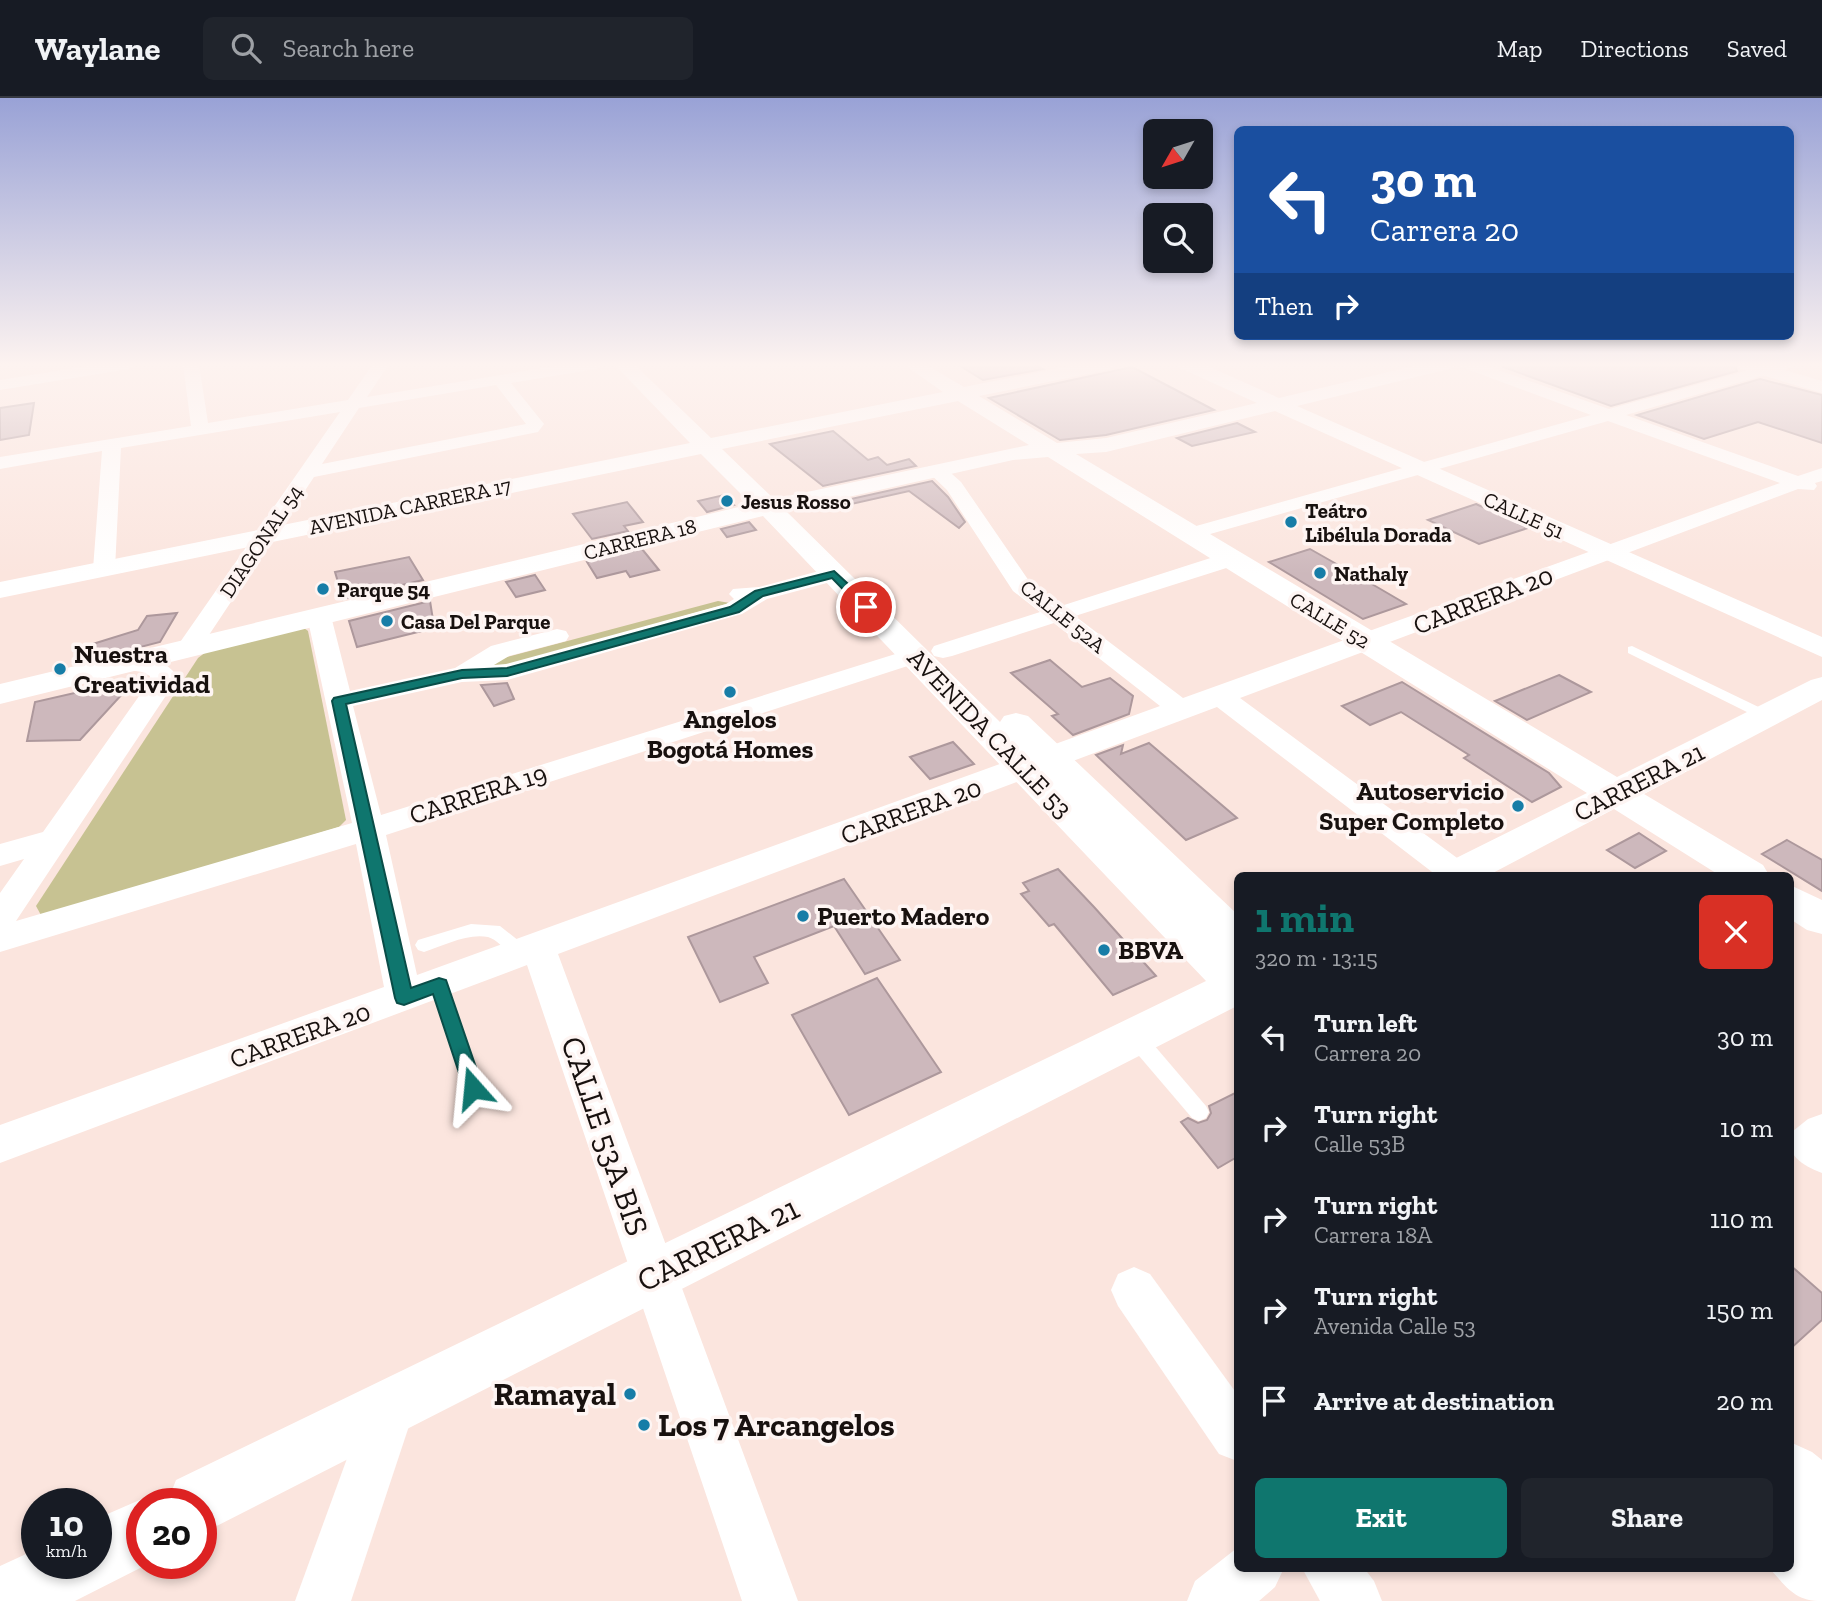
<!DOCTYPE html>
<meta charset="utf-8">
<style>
body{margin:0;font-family:"Zilla Slab",serif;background:#20242c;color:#f1f3f6;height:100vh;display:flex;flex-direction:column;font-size:26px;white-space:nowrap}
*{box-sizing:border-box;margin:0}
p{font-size:23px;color:#9ea1a6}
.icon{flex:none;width:38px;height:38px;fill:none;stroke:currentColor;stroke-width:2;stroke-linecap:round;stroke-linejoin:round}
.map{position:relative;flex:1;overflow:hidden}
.side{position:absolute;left:1234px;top:774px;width:560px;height:700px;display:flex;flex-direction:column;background:#171b24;border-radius:10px;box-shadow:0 4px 10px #0003}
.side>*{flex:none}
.top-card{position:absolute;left:1234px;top:28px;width:560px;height:214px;border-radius:10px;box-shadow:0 4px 10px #0003;background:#1a4fa0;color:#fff;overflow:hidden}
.needle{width:46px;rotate:231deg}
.controls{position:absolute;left:1143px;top:21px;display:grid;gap:14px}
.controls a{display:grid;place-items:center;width:70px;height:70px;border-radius:10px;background:#171b24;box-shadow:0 4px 10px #0003;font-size:35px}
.speed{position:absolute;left:21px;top:1390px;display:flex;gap:14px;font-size:35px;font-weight:700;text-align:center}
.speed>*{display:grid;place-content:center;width:91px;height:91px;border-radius:50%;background:#171b24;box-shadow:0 4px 10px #0003;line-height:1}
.speed small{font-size:18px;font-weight:400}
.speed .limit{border:10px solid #d22;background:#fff;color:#111}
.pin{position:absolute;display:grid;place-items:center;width:60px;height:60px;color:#fff;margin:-30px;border:4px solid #fff;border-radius:50%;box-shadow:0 2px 7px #0007}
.me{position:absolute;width:77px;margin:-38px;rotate:342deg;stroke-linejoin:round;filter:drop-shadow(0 0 5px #0008)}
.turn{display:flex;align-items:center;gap:24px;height:147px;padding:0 21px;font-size:32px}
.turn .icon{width:91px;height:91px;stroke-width:2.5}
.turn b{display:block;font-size:49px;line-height:60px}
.then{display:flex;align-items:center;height:66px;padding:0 21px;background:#0003;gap:14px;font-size:26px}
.round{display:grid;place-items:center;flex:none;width:74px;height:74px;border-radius:10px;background:#20242c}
.summary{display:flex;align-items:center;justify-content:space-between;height:119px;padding:0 21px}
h1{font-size:42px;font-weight:700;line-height:52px;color:#0f766e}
.button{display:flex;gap:14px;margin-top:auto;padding:14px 21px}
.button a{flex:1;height:80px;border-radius:10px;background:#0f766e;color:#fff;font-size:28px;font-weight:700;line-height:80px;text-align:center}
.button a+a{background:#20242c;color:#f1f3f6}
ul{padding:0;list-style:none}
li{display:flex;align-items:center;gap:21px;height:91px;padding:0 21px}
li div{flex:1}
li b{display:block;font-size:26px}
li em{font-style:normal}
header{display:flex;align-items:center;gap:42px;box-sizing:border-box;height:98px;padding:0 35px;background:#171b24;border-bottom:2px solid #363941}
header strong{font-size:33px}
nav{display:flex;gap:38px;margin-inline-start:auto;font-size:24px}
.search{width:490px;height:63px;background:#20242c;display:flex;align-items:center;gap:18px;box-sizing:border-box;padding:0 24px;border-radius:10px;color:#9ea1a6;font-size:26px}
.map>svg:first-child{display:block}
.green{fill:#c7c292}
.building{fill:#cdb8bc;stroke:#ad989c;stroke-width:2}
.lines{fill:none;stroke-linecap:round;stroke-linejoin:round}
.lane{fill:#fff;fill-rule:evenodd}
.street{fill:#fff;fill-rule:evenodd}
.secondary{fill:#fff;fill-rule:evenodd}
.route{fill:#0f766e;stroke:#0a4d48;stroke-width:2}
.poi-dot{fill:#177da7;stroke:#fef5f3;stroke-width:2.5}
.labels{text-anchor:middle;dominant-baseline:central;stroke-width:7;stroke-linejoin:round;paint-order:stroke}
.far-poi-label{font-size:21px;font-weight:bold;fill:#18110f;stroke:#fef5f3;text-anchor:start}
.far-street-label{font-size:21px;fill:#18110f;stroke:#fef5f3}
.street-label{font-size:26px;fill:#18110f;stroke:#fef5f3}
.poi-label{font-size:26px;font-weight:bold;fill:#18110f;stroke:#fef5f3;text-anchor:start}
.near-street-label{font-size:32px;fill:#18110f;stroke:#fef5f3}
.near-poi-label{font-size:32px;font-weight:bold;fill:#18110f;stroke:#fef5f3;text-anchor:end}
</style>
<header>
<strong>Waylane</strong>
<div class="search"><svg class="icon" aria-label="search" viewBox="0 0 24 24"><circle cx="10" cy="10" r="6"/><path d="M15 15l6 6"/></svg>Search here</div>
<nav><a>Map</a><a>Directions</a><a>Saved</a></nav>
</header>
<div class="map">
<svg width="1822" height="1503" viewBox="0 0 1822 1503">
<rect width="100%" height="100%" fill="#fbe5de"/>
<g class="green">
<polygon points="718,503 730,505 498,570 492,566 503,560"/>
<polygon points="304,530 308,533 346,722 339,729 42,819 36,808 198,560 215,547"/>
</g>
<g class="building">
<polygon points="957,266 1034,266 1043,271 983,282"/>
<polygon points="1504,266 1734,266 1737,273 1611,308 1503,269"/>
<polygon points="1132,269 1214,312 1106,337 1060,342 989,300"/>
<polygon points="1760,281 1822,297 1822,345 1758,324 1704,341 1637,317"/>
<polygon points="34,305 29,337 0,342 0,310"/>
<polygon points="1237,325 1255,334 1192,348 1177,340"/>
<polygon points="833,333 868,362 878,359 887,367 909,361 916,368 823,388 770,346"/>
<polygon points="932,383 948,399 965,424 959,430 909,393 847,407 842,403"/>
<polygon points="724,397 734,407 707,414 698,403"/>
<polygon points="627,404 643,424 624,428 628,433 592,441 573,416"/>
<polygon points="1476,406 1528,430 1479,446 1428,422"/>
<polygon points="749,424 756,432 727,439 721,431"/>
<polygon points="642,451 659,472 630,479 626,473 597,480 587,464"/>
<polygon points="1310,451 1377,489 1406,506 1363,521 1269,464"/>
<polygon points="409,459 423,482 343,501 335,474"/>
<polygon points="535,477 545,492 516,499 506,484"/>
<polygon points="430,503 433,522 419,524 422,533 357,549 349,523"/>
<polygon points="177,515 160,544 86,563 83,549 138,532 147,518"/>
<polygon points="1050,562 1082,589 1110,580 1133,598 1129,616 1073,637 1052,618 1058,616 1011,575"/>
<polygon points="1559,577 1591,594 1527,622 1495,603"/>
<polygon points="136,581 80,642 27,643 35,604"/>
<polygon points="1402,584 1549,675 1561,689 1532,704 1464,660 1469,657 1401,614 1370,627 1342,608"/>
<polygon points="507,585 514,601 494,608 481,587"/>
<polygon points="953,644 974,666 930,681 910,659"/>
<polygon points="1149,645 1237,720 1186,742 1096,657 1123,647 1121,656"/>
<polygon points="1639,735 1666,753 1635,770 1607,752"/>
<polygon points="1787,742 1822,762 1822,793 1762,756"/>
<polygon points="1058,771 1094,809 1156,878 1113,897 1054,826 1049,828 1021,796 1029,793 1023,785"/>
<polygon points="844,781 900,862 865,876 834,828 754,859 768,885 720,904 688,839"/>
<polygon points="877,880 941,974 849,1017 792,917"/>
<polygon points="1237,994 1237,1059 1218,1070 1181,1024 1188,1020 1198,1025 1207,1022 1211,1015 1209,1008"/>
<polygon points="1790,1167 1822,1195 1822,1222 1790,1251"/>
</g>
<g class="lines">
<g class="lane">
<polygon points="1632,548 1771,615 1773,618 1766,622 1761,621 1628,555 1628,549"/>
<path d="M 471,826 L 500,828 L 529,851 L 532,856 L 529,861 C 511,866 503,843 488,839 C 467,835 443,848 424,854 L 418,852 L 415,847 L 418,842 Z"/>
<polygon points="439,880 445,882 448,887 483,990 480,996 473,999 466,996 463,990 430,887 433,882"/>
<polygon points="1135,931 1142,933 1206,1008 1209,1014 1206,1020 1199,1023 1192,1020 1128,945 1126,939 1128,933"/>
</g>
<g class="street">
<polygon points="100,266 137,266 129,271 0,292 0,282"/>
<path d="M 183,266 L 199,266 L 208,325 L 348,302 L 373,266 L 389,266 L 367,299 L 567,266 L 604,266 L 596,271 L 511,285 L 544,326 L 538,334 L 314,379 L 197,555 L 188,557 L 179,555 L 176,550 L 340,314 L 121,350 L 115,471 L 112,476 L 96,476 L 93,471 L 102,353 L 0,371 L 0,359 L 191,328 ZM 496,287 L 526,326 L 322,366 L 359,310 Z"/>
<path d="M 1458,266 L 1481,266 L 1609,311 L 1771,266 L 1796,266 L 1793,269 L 1626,317 L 1798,378 L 1822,370 L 1822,383 L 1815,385 L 1817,388 L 1814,392 L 1798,391 L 1240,600 L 1468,768 L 1473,777 L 1436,777 L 1217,609 L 558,856 L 798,1503 L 742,1503 L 527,867 L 0,1065 L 0,1027 L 384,889 L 356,746 L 0,854 L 0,795 L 24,761 L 0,768 L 0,746 L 43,734 L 149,584 L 150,578 L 142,574 L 117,570 L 113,565 L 117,560 C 137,555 164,559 176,577 L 175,584 L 16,823 L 352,725 L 307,518 L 311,513 L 327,513 L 331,518 L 350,593 L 455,570 L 491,548 L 557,531 L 566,533 L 569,538 L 566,543 L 509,558 L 494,567 L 506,566 L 726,506 L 734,501 L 729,496 L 733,491 L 759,489 L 834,469 L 842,471 L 845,476 L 842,481 L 767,501 L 742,516 L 507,582 L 462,584 L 353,608 L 381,717 L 905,553 L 914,550 L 923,553 L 927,558 L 923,563 L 386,737 L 417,877 L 1160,608 L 1054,525 L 952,558 L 943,560 L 934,558 L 931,553 L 934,548 L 1040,514 L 1013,493 L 947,392 L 926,372 L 929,368 L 943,368 L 961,384 L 1029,483 L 1061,508 L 1223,456 L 1239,456 L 1242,461 L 1239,466 L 1075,518 L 1183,600 L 1780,385 L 1608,323 L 1196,440 L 1182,440 L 1178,436 L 1182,432 L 1591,317 L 1461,269 Z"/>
<path d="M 1822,1016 L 1822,1075 C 1802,1067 1783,1057 1793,1033 L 1808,1021 Z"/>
<polygon points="1134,1169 1150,1176 1237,1296 1237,1363 1219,1356 1118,1208 1111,1192 1118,1176"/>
<polygon points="390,1285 408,1292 415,1310 351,1503 295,1503 372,1292"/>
<polygon points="1237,1450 1237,1470 1284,1470 1275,1489 1259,1503 1187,1503 1195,1483"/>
<polygon points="1302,1470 1364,1470 1374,1483 1382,1503 1320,1503"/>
</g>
<g class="secondary">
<path d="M 614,266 L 634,266 L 711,340 L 943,294 L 903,266 L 925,266 L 964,289 L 1080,266 L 1117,266 L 1108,272 L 979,298 L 1057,345 L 1106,340 L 1257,305 L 1180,270 L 1178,266 L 1203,266 L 1279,300 L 1422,266 L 1455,266 L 1453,270 L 1297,308 L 1822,539 L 1822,559 L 1275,313 L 1106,354 L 1076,356 L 1617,679 L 1811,582 L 1822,579 L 1822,602 L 1644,696 L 1763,767 L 1769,777 L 1719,777 L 1614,711 L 1489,777 L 1436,777 L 1442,767 L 1587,695 L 1048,359 L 1013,362 L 786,413 L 1000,624 L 1004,618 L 1016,615 L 1028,618 L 1237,816 L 1237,857 L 1234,856 L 1237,860 L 1237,908 L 201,1436 L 201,1405 L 167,1405 L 176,1382 L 1206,883 L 763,418 L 0,606 L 0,586 L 751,406 L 701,356 L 0,500 L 0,484 L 690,345 ZM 958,303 L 1029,347 L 774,401 L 722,351 Z"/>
<polygon points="1736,266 1765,266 1822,283 1822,295 1738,270"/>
<polygon points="1790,787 1822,802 1822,836 1807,832 1790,821"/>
<path d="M 1790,1344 L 1812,1354 L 1822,1362 L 1822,1503 C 1794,1503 1787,1489 1769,1470 L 1790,1470 Z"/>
<polygon points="142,1401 152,1405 142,1405 142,1465 150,1465 75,1503 0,1503 0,1468 37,1451 37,1465 96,1465 96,1421"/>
</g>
</g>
<linearGradient id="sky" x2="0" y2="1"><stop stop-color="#99a2d6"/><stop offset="0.56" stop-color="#fdf3f0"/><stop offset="1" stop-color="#fdf3f0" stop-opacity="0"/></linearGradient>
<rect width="1822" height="476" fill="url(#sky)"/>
<polygon class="route" points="834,473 870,506 870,511 862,511 832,480 763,498 739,514 507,578 462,580 346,606 411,890 439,880 446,882 483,990 480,996 473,998 466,996 433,896 404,907 397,905 395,900 332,603 334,600 462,572 507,570 730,509 755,493"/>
<g class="poi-dot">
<circle cx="727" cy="403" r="7"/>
<circle cx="1291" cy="424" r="7"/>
<circle cx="1320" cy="475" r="7"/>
<circle cx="323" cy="491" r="7"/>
<circle cx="387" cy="523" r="7"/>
<circle cx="60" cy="571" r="7"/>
<circle cx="730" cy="594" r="7"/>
<circle cx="1518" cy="708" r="7"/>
<circle cx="803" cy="818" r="7"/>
<circle cx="1104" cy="852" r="7"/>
<circle cx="630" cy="1296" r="7"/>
<circle cx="644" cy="1327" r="7"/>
</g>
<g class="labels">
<g class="far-poi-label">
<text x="741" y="403">Jesus Rosso</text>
<text x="1305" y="412">Teátro<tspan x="1305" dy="24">Libélula Dorada</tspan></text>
<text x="1334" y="475">Nathaly</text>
<text x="337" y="491">Parque 54</text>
<text x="401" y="523">Casa Del Parque</text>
</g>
<g class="far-street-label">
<text transform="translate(410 408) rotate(-12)">AVENIDA CARRERA 17</text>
<text transform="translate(1524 417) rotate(24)">CALLE 51</text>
<text transform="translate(640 441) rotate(-14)">CARRERA 18</text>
<text transform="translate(261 443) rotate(-56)">DIAGONAL 54</text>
<text transform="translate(1063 518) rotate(39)">CALLE 52A</text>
<text transform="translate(1330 522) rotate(31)">CALLE 52</text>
</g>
<g class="street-label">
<text transform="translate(1483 502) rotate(-21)">CARRERA 20</text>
<text transform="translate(990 635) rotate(46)">AVENIDA CALLE 53</text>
<text transform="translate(1639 684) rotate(-27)">CARRERA 21</text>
<text transform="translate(478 696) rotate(-18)">CARRERA 19</text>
<text transform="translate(911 713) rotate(-20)">CARRERA 20</text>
<text transform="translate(300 937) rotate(-20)">CARRERA 20</text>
</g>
<g class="poi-label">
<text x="74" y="556">Nuestra<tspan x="74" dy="30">Creatividad</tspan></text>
<text x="730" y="621" text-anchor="middle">Angelos<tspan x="730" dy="30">Bogotá Homes</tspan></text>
<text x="1504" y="693" text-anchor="end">Autoservicio<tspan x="1504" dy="30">Super Completo</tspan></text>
<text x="817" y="818">Puerto Madero</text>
<text x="1118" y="852">BBVA</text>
</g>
<g class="near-street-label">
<text transform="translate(605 1038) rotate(71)">CALLE 53A BIS</text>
<text transform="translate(718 1146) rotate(-26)">CARRERA 21</text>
</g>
<g class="near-poi-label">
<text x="616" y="1296">Ramayal</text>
<text x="658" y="1327" text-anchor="start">Los 7 Arcangelos</text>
</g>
</g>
</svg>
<div class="controls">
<a><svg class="needle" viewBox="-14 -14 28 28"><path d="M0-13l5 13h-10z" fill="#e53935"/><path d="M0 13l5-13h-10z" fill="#9ea1a6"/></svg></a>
<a><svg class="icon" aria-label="search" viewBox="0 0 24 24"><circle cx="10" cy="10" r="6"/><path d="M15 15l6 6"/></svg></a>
</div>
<div class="speed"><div>10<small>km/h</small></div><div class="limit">20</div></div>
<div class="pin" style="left:866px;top:509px;background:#d93025"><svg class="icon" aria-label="arrive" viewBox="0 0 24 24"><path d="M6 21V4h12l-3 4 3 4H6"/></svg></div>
<svg class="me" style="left:473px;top:990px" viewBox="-20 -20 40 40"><path d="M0-17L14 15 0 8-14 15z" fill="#0f766e" stroke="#fff" stroke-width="4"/></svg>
<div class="top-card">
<div class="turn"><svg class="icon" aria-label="left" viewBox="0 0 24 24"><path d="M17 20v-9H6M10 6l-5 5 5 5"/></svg><div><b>30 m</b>Carrera 20</div></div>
<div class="then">Then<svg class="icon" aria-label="right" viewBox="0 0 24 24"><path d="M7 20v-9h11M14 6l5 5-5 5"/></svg></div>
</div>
<section class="side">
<div class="summary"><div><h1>1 min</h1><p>320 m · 13:15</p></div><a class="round" style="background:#d93025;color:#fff"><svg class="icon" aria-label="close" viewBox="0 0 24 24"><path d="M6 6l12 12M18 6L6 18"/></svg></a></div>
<ul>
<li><svg class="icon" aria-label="left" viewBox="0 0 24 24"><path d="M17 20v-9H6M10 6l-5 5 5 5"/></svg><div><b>Turn left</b><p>Carrera 20</p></div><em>30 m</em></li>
<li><svg class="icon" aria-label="right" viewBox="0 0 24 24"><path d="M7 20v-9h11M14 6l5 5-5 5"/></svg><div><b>Turn right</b><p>Calle 53B</p></div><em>10 m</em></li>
<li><svg class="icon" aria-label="right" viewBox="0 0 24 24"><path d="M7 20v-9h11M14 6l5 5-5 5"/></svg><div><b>Turn right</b><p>Carrera 18A</p></div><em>110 m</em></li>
<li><svg class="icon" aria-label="right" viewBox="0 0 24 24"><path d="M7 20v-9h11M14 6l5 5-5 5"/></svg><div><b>Turn right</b><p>Avenida Calle 53</p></div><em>150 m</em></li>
<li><svg class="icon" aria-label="arrive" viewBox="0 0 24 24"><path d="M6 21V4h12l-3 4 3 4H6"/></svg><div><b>Arrive at destination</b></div><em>20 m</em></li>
</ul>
<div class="button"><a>Exit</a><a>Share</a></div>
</section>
</div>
